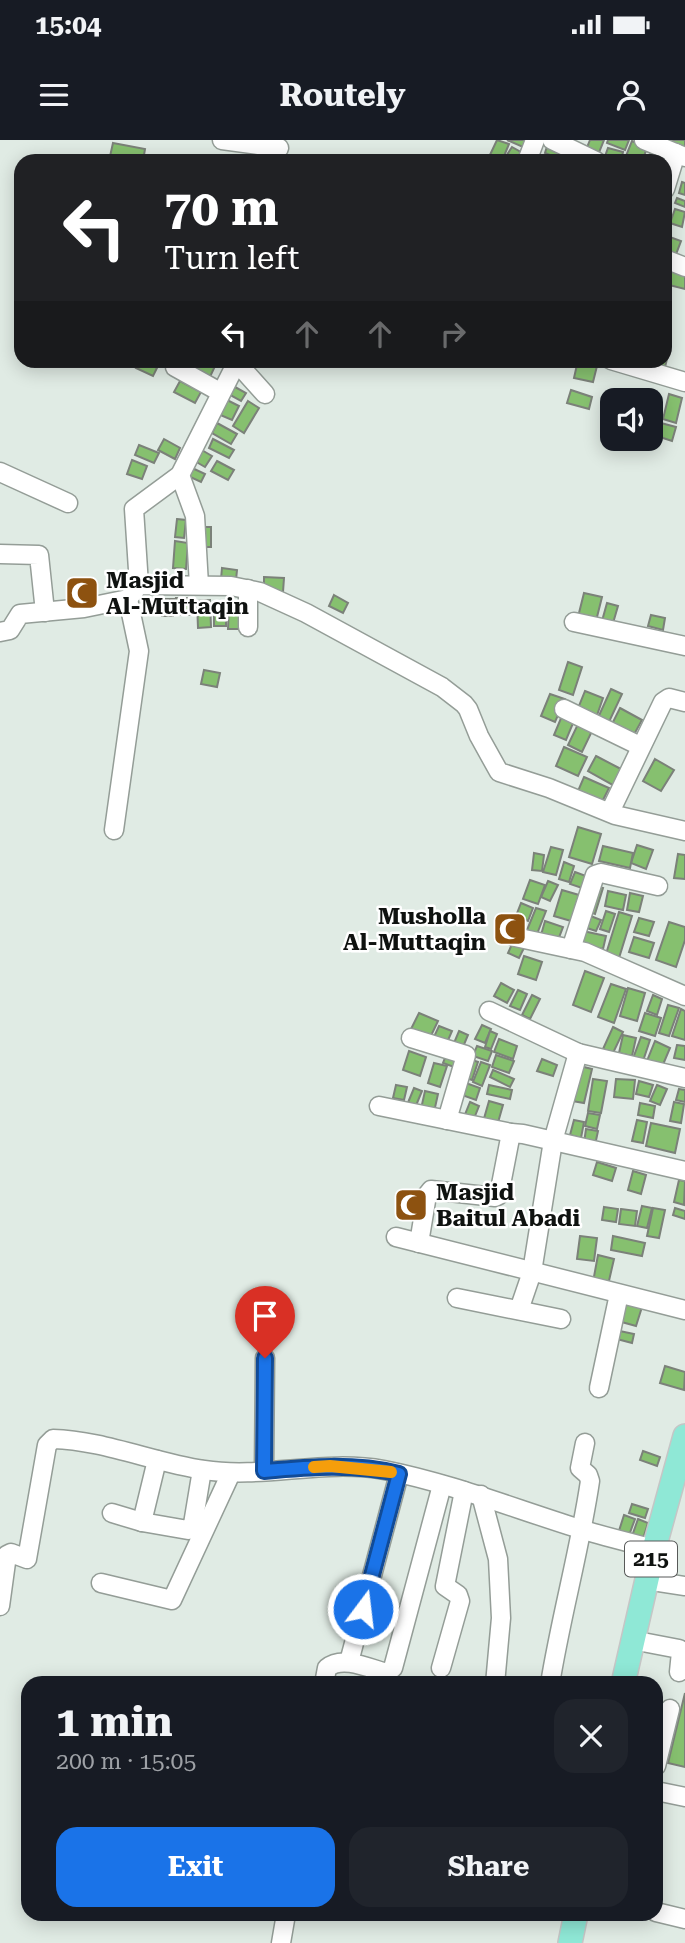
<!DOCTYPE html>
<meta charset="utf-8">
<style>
body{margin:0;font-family:"Roboto Serif",serif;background:#20242c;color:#f1f3f6;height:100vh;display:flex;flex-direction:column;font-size:26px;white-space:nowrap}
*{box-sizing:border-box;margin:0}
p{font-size:23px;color:#9ea1a6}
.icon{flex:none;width:38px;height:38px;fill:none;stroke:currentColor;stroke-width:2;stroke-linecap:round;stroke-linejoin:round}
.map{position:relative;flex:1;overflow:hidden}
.sheet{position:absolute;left:21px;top:1536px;width:642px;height:245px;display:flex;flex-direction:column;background:#171b24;border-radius:21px;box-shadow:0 4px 18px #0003}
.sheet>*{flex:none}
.banner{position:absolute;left:14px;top:14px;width:658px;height:214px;border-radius:21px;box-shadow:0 4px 18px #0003;background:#202124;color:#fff;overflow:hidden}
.controls{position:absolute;left:600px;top:248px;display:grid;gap:14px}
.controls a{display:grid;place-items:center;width:63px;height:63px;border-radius:14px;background:#171b24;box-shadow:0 4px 18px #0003;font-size:35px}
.pin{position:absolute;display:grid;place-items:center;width:60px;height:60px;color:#fff;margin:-72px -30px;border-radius:50% 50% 50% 0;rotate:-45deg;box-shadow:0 0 7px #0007}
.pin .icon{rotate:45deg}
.me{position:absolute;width:77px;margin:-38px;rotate:15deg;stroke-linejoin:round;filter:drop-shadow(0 0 5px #0008)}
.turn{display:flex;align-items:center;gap:24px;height:147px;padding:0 35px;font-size:32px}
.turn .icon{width:91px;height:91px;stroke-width:2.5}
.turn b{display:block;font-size:49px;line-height:60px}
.lanes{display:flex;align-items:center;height:66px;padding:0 35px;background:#0003;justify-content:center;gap:35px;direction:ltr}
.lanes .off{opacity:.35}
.round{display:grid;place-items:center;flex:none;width:74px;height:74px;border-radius:21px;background:#20242c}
.head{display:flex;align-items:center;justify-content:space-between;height:119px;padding:0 35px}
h1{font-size:42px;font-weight:700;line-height:52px}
.action{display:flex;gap:14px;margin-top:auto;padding:14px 35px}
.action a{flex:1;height:80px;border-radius:21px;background:#1a73e8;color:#fff;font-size:28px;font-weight:700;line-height:80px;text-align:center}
.action a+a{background:#20242c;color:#f1f3f6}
.status{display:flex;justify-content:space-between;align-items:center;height:49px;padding:0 35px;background:#171b24;direction:ltr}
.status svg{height:19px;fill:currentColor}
header{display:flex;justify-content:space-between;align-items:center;height:91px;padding:0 35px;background:#171b24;font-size:32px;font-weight:700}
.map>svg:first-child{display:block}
.building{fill:#86c06f;stroke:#7b8179;stroke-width:2}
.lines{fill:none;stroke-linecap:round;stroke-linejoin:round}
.minor-casing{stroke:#949d97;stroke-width:21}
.major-casing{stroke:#c5c6c6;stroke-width:26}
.minor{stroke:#fff;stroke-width:18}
.major{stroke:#8fe8d6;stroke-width:23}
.route-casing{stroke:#114b97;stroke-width:18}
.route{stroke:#1a73e8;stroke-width:12}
.slow{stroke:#f59e0b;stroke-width:12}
.labels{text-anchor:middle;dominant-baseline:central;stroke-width:5;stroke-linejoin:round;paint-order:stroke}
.shield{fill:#fff;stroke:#575958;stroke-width:2}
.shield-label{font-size:21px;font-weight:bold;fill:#0f1210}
.poi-label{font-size:23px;font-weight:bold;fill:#0f1210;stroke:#fff;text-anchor:start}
</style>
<div class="status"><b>15:04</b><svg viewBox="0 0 49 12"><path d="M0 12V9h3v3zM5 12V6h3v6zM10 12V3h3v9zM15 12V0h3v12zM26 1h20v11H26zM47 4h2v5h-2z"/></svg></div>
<header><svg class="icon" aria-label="menu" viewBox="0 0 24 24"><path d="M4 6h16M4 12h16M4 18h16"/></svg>Routely<svg class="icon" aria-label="person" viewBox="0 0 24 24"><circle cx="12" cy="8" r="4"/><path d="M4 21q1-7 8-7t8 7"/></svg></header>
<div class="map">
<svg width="685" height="1803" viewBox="0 0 685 1803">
<rect width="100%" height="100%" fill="#e0ebe4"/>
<g class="building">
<polygon points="497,0 509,4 502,21 489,17"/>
<polygon points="507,0 526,0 523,7"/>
<polygon points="549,0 562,7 557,18 545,13"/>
<polygon points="590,0 604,0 598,15 586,10"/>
<polygon points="608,0 629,0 625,10 607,3"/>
<polygon points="672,0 685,0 685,8 671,2"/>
<polygon points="632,1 647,8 642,21 624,21"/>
<polygon points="113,3 145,9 143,21 109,21"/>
<polygon points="512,7 526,15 523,21 503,21"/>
<polygon points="653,7 665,13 661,21 648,20"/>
<polygon points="608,8 623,12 621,21 604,19"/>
<polygon points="546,15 560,20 559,21 544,21"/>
<polygon points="682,42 685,43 685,55 679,53"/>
<polygon points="677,58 685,61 685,67 675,63"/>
<polygon points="675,69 685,72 682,87 670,83"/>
<polygon points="667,96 681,101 675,117 665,113"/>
<polygon points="665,130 685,135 685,149 665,144"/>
<polygon points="665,206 670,207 665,227 646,223 647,220 665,220"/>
<polygon points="141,220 157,228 153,236 136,228"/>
<polygon points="186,220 208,220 216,224 209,239 183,227"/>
<polygon points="578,220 598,222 593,242 574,238"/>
<polygon points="180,241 201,252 195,263 174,252"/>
<polygon points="235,247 246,253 241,261 230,255"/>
<polygon points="571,250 592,257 589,269 567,263"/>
<polygon points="669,254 682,258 676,283 663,279"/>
<polygon points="225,259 239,266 232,280 218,274"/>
<polygon points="248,261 259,268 244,293 233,286"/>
<polygon points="217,283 237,294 231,304 212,293"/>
<polygon points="661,283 676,287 672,301 657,296"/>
<polygon points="164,299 180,308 175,319 158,310"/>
<polygon points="213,299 234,310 229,318 209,308"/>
<polygon points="139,305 159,313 154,323 135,315"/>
<polygon points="200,309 212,316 205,327 193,320"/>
<polygon points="132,320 147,326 142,339 127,334"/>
<polygon points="217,321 234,330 228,340 211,331"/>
<polygon points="190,327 205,334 201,342 186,335"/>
<polygon points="177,379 186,380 184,398 175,397"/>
<polygon points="198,387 211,387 211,407 199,407"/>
<polygon points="175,401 188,403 186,429 173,428"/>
<polygon points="222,428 237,430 236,440 221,439"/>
<polygon points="264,437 284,438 283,452 264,451"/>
<polygon points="584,453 602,457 596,481 578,477"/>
<polygon points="334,455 348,463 343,473 329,466"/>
<polygon points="176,458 193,458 193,475 177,475"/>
<polygon points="163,459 174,459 173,476 162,476"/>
<polygon points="210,460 211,487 198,488 197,461"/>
<polygon points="607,463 618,466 613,483 602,481"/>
<rect x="214" y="465" width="12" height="21"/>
<polygon points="229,465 245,465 244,489 228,489"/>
<polygon points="651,475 665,478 663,490 648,486"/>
<polygon points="568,522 582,527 573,555 559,550"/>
<polygon points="204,530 220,533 217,547 201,544"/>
<polygon points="611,549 622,554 608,584 597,580"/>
<polygon points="585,551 603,558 596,578 577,571"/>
<polygon points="550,554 565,559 555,582 541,576"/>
<polygon points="620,568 642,580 631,600 610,588"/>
<polygon points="564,571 576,576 566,600 554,595"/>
<polygon points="579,582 593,589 582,612 568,605"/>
<polygon points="564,607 587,617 578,636 556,626"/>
<polygon points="596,616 621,629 613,645 588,631"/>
<polygon points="655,619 674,630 661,651 643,641"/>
<polygon points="584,637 609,648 602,662 578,651"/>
<polygon points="578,687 601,694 592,724 569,717"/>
<polygon points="637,705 653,710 646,729 631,723"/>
<polygon points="603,706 633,713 630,728 599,721"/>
<polygon points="551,707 563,710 556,735 543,732"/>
<polygon points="534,713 544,715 542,731 532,730"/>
<polygon points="678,714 685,715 685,739 674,738"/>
<polygon points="564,722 574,726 569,742 559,739"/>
<polygon points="575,732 586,736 582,748 570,744"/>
<polygon points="530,740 545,745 538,764 523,759"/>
<polygon points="548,741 558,745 550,761 541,757"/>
<polygon points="598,747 603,748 595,774 590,772"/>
<polygon points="562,750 579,755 571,781 554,776"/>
<polygon points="608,751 626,755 623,770 605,766"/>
<polygon points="630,753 643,756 639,772 627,770"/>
<polygon points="521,763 533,768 528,781 516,776"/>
<polygon points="536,768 546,771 537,794 527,790"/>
<polygon points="606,771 615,774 609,792 600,789"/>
<polygon points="619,772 632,776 619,818 606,814"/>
<polygon points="588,775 601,780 596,791 584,787"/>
<polygon points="639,778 654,782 649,796 634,792"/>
<polygon points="545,781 563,787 558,800 541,795"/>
<polygon points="669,782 685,787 685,800 676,827 656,820"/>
<polygon points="583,791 606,796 603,809 580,804"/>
<polygon points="634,797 654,803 649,818 629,812"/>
<polygon points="513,802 524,808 519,818 508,813"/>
<polygon points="524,816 542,822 536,840 518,834"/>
<polygon points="585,831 604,838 591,872 573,865"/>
<polygon points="501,843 514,850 507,863 494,856"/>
<polygon points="611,844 626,849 614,883 598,877"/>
<polygon points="628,848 645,853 637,881 620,876"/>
<polygon points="518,850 527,854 520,870 510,866"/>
<polygon points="532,855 540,859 530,879 522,875"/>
<polygon points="653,855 662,859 657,875 647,871"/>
<polygon points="668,865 679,868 669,896 659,893"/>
<polygon points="681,869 685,871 685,900 672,896"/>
<polygon points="419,873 438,881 429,900 410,891"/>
<polygon points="645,873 661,878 655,896 639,891"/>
<polygon points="482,885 491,889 485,903 475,899"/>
<polygon points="439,886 452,891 446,905 433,899"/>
<polygon points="613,887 623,892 613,913 603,909"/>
<polygon points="459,891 468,895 463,907 454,903"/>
<polygon points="490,891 497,894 491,909 485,907"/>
<polygon points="623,895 636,898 632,916 619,913"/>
<polygon points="641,897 650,900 642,924 632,921"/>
<polygon points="499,899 517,906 513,919 494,912"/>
<polygon points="655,901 670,908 662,927 647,921"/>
<polygon points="677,905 685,906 685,920 674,918"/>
<polygon points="477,906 492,911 488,921 473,916"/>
<polygon points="409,911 426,917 420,936 403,930"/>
<polygon points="447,913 458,917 454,927 443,923"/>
<polygon points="496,915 514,921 509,933 492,927"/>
<polygon points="542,919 557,925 553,936 537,931"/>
<polygon points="472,920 478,922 472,940 466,938"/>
<polygon points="481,922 490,925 482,946 473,942"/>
<polygon points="434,923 447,926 440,947 428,943"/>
<polygon points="580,926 592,929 584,963 572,961"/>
<polygon points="493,930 514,939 510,947 490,937"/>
<polygon points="593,939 607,941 601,973 588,971"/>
<polygon points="616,939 635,940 633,959 614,957"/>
<polygon points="639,941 653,945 649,957 636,954"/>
<polygon points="463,942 480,948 476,960 459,954"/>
<polygon points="396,945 407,947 404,960 393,958"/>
<polygon points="489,945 512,950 510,959 487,954"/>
<polygon points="657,945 667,949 660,965 650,961"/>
<polygon points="414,948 422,951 415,968 407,965"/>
<polygon points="679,949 685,950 685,962 676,960"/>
<polygon points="425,951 438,954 434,972 421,969"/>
<polygon points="489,961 503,965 497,986 483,982"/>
<polygon points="470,962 479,966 473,981 464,977"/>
<polygon points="674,962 684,964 681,983 670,981"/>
<polygon points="640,963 655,966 653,978 638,975"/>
<polygon points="588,973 600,975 597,989 585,986"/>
<polygon points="574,980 584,982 581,998 570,995"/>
<polygon points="637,980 647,982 643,1003 632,1001"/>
<polygon points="651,983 680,989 675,1013 646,1006"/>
<polygon points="586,989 598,991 595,1005 584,1003"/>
<polygon points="597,1022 616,1028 612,1041 593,1035"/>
<polygon points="633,1031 646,1035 641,1054 628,1050"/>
<polygon points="679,1040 685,1041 684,1065 674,1062"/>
<polygon points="642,1066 652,1068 647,1088 637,1086"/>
<polygon points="604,1067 618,1069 616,1082 602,1080"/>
<polygon points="653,1068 665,1070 659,1098 647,1096"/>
<polygon points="675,1068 685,1071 685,1079 673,1075"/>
<polygon points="621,1069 637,1071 635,1086 619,1084"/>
<polygon points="580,1096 597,1098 594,1121 577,1119"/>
<polygon points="613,1096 645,1103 642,1116 611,1110"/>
<polygon points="598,1115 614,1119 608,1145 593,1142"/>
<polygon points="623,1162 642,1167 636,1186 618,1181"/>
<polygon points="615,1190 634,1194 632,1203 613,1198"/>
<polygon points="665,1226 685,1232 684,1250 660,1243"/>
<polygon points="643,1311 660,1317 657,1326 640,1320"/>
<polygon points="632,1364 648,1369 645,1378 629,1373"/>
<polygon points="624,1375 635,1379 628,1398 618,1394"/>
<polygon points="638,1379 648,1383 642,1402 631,1399"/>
<polygon points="685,1553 685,1627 668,1623"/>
</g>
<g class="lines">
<defs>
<g id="minor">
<polyline points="222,0 279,8"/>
<polyline points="552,0 596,21"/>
<polyline points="644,0 685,17"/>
<polyline points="527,21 535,0"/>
<polyline points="665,49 676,13"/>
<polyline points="665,119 685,127"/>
<polyline points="611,220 685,242"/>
<polyline points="238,224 265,254"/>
<polyline points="175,227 220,252"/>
<polyline points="0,332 68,363"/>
<polyline points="180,335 195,376 199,445"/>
<polyline points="0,414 39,415 45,472"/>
<polyline points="139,445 134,369 180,335 238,220"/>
<polyline points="248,449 248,487"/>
<polyline points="574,482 685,506"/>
<polyline points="0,492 10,490 20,474 84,468 128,459 139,445 231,446 260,452 306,473 442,547 464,564 468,569 479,596 499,632 549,648 615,675 685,691"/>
<polyline points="564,569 640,606"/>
<polyline points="610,672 663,562 669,558 685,562"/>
<polyline points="114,690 139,511 128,459"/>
<polyline points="515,797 585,812 685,856"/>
<polyline points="571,809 595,735 601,733 658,746"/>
<polyline points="489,871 578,913 553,1001 532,1132 519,1170"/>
<polyline points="411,898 466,915 447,980"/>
<polyline points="578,913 685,938"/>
<polyline points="379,966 511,993 499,1055 495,1057 431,1050 427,1055 419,1103"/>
<polyline points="511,993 523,994 685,1031"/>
<polyline points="396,1097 685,1170"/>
<polyline points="457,1158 561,1179"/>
<polyline points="599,1248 619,1154"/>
<polyline points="264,1331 265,1218"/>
<polyline points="481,1355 498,1419 501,1478 495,1544"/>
<polyline points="112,1373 142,1382 188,1390 193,1384 202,1330"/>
<polyline points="142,1382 157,1320"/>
<polyline points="646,1440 685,1446"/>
<polyline points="101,1443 172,1460 231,1333"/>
<path d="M 0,1466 L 7,1415 L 11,1413 L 27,1419 L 47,1305 L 53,1299 C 102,1300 155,1323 204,1330 C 264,1339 324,1319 384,1330 C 450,1343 513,1368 577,1388 C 602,1396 628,1402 654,1409"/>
<polyline points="632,1500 679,1509 681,1512 679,1532"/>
<polyline points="349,1522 399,1334"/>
<polyline points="441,1528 460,1461 458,1455 445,1446 464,1351"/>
<path d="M 324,1544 L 327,1528 C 342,1515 369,1528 386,1533 L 393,1528 L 442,1345"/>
<path d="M 550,1544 C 561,1476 580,1409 590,1341 L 588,1335 L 580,1328 L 585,1303"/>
<polyline points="656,1626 670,1569"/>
<polyline points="656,1651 685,1657"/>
<polyline points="656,1772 685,1779"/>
<polyline points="281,1803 286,1774"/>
</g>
<g id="major">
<polyline points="623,1544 654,1409 685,1296"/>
<polyline points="570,1803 576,1774"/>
</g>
</defs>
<use href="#minor" class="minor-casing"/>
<use href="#major" class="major-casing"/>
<use href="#minor" class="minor"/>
<use href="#major" class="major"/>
</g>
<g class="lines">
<defs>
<path id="route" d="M 265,1218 L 264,1331 C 309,1327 355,1323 399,1334 L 363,1469"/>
</defs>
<use href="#route" class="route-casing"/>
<use href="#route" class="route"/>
<polyline class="slow" points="314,1327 330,1326 391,1332"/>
</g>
<defs>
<symbol id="mosque-square" viewBox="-11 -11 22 22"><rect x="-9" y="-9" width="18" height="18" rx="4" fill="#8d5210" stroke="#fff"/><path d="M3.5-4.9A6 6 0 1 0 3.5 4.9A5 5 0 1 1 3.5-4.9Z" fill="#fff"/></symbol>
</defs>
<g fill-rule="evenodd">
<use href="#mosque-square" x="63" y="434" width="38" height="38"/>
<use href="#mosque-square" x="491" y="770" width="38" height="38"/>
<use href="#mosque-square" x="392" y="1046" width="38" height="38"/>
</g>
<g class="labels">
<rect class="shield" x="625" y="1401.5" width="52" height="35" rx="5"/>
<g class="shield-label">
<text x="651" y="1419">215</text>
</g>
<g class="poi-label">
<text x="106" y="440">Masjid<tspan x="106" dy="26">Al-Muttaqin</tspan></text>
<text x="486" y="776" text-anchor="end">Musholla<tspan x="486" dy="26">Al-Muttaqin</tspan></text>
<text x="436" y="1052">Masjid<tspan x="436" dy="26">Baitul Abadi</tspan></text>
</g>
</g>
</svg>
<div class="controls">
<a><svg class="icon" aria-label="sound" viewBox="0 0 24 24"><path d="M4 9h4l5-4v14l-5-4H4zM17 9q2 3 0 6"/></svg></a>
</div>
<div class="pin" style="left:265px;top:1218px;background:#d93025"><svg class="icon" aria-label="arrive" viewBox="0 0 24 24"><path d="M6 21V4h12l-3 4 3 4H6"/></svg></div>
<svg class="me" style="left:363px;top:1469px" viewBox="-20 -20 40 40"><circle r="17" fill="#1a73e8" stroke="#fff" stroke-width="3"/><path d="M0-11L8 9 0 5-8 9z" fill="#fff"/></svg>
<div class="banner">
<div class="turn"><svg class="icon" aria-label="left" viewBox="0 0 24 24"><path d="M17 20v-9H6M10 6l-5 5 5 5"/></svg><div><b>70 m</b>Turn left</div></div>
<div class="lanes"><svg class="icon" aria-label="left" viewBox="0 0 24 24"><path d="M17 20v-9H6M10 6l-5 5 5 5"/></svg><svg class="icon off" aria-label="ahead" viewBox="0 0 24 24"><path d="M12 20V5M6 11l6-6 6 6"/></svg><svg class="icon off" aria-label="ahead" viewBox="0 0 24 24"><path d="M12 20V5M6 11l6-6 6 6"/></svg><svg class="icon off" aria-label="right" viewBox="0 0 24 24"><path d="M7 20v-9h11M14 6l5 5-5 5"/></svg></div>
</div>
<section class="sheet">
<div class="head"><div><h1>1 min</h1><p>200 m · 15:05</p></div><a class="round"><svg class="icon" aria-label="close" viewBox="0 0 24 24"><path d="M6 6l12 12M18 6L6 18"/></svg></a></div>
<div class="action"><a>Exit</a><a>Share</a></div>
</section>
</div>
